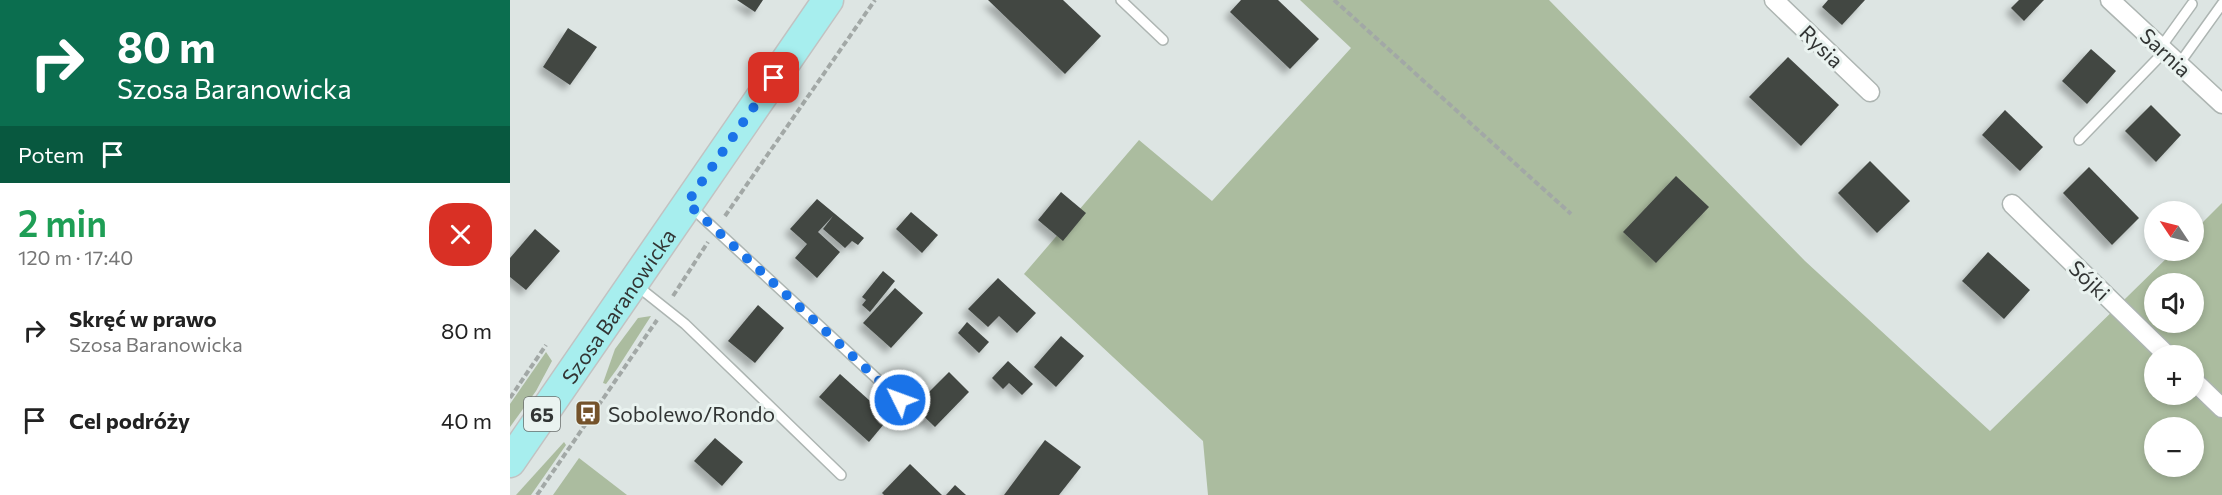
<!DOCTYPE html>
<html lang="pl">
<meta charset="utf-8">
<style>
body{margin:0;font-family:Commissioner,sans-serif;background:#f2f2f2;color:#222;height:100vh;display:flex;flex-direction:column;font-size:22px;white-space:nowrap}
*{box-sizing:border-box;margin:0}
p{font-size:20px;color:#767676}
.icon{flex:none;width:33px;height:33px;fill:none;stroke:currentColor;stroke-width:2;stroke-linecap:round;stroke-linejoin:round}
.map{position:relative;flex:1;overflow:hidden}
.panel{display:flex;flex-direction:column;background:#fff;width:510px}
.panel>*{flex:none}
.hud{background:#0b6e4f;color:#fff;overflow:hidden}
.needle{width:39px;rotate:305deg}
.fabs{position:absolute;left:1634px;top:201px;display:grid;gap:12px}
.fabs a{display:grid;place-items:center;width:60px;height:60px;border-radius:50%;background:#fff;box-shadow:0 3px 9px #0003;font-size:30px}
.pin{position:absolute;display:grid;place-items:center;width:51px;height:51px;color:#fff;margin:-26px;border-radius:12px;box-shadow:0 3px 9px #0006}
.me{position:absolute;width:66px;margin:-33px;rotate:312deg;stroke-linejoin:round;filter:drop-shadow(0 0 4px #0008)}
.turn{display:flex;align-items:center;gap:21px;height:126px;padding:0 18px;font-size:27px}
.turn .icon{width:78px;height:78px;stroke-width:2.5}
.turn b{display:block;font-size:42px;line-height:51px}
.then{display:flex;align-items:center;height:57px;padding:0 18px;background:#0003;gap:12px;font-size:22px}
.round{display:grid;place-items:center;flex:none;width:63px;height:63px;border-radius:24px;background:#f2f2f2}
.head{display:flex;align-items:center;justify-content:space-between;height:102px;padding:0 18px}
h1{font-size:36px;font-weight:600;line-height:45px;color:#1e9e55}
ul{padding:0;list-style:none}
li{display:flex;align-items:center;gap:18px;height:90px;padding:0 18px}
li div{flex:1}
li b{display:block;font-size:22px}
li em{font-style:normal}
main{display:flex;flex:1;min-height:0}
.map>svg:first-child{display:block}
.green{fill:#abbc9f;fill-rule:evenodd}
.building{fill:#424743;filter:url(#shadow)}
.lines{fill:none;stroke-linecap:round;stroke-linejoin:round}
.service-casing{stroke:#adb5b2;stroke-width:12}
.minor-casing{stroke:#adb5b2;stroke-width:21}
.primary-casing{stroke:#c2c2c2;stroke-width:33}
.path{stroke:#a2a8a6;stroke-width:4;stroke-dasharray:6 3;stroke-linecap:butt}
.service{stroke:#fff;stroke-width:9}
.minor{stroke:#fff;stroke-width:18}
.primary{stroke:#a7eeee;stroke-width:30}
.route{stroke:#1a73e8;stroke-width:10;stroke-dasharray:0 18}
.labels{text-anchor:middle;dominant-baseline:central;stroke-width:6;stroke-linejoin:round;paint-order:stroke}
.shield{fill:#eaf3f0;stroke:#696e6c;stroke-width:1.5}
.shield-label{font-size:20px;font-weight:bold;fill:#323534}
.street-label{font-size:21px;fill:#323534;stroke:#eaf3f0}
.poi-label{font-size:21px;fill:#323534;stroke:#eaf3f0;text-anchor:start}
</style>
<main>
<section class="panel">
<div class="hud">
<div class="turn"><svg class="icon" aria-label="right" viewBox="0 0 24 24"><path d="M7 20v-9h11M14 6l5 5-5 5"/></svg><div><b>80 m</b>Szosa Baranowicka</div></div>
<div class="then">Potem<svg class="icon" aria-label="arrive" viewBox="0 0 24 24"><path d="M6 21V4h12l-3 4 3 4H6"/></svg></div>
</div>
<div class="head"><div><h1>2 min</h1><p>120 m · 17:40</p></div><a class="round" style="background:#d93025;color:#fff"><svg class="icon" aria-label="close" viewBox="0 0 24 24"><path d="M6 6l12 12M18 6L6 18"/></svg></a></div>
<ul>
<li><svg class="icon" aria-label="right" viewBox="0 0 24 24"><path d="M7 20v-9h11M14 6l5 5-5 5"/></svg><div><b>Skręć w prawo</b><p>Szosa Baranowicka</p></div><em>80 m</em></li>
<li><svg class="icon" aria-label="arrive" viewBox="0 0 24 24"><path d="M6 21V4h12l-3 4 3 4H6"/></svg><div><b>Cel podróży</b></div><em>40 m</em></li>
</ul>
</section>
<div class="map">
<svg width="1712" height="495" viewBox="0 0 1712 495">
<defs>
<filter id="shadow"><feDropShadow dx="-5.5" dy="5.5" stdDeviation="3" flood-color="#0004"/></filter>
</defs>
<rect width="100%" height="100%" fill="#dde5e3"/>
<g class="green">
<path d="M 790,0 L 1039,0 L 1295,261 L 1480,431 L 1664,251 L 1683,250 L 1683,232 L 1712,203 L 1712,495 L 698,495 L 693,441 L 514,274 L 629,140 L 702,201 L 841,48 ZM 1644,284 L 1683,284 L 1683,322 L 1644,322 ZM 1644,356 L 1683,356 L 1683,394 L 1644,394 ZM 1644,428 L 1683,428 L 1683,466 L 1644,466 Z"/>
<polygon points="141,316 107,369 96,384 93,383 105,349 128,318"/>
<polygon points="36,352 42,361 26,391 0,427 0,404"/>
<polygon points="54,442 56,445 21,495 6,495"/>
<polygon points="69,458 117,495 43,495"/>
</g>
<g class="building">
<polygon points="227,0 253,0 245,12"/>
<polygon points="478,0 553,0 591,36 555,74"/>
<polygon points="731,0 768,0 809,39 780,69 720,12"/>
<polygon points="1318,0 1355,0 1332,25 1312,7"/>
<polygon points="1509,0 1534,0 1514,21 1501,8"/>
<polygon points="58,28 87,47 60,85 33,67"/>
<polygon points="1581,49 1606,71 1577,104 1552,81"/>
<polygon points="1278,57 1329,105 1291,146 1239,97"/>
<polygon points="1641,105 1671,135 1646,162 1615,131"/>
<polygon points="1495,110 1533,147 1510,171 1472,135"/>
<polygon points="1360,161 1400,201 1367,233 1328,193"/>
<polygon points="1579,167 1629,218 1602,245 1553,193"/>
<polygon points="1166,176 1199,207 1146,263 1113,232"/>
<polygon points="551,192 576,213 553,241 528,220"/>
<polygon points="307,199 354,238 348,245 342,241 335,248 313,229 323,216 308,232 330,252 307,278 285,258 297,244 280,229"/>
<polygon points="401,212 428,235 412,253 386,229"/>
<polygon points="25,229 50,251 16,290 0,277 0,258"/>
<polygon points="1478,252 1520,290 1494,319 1452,281"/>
<polygon points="373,271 385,281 360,312 352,305 356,300 352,297"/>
<polygon points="488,278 526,313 507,333 489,316 478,327 458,309"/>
<polygon points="385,288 413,313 381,348 353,323"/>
<polygon points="248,305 274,328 245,363 218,341"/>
<polygon points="457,322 479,342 469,353 448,333"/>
<polygon points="551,336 574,356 546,387 524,367"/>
<polygon points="498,361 523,384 512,395 499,383 493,389 482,378"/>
<polygon points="439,372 459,392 425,427 404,407"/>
<polygon points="330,374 379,418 359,442 309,397"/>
<polygon points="205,438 233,462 212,486 184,461"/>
<polygon points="535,440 571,467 549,495 494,495"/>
<polygon points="400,464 432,495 374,495 372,493"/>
<polygon points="445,485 456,495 436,495"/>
</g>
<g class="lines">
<defs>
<g id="service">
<polyline points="611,0 653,40"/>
<polyline points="1651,47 1682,4"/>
<polyline points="1669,64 1712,4"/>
<polyline points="1569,140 1655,51"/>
<polyline points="181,207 390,400"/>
<polyline points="126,285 175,324 331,475"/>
</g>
<g id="minor">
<polyline points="1264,0 1360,92"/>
<polyline points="1600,0 1712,104"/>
<polyline points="1502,204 1658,356"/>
<polyline points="1683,380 1712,408"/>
</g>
<g id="primary">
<path id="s1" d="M 0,462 L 318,0"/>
</g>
</defs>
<use href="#service" class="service-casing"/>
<use href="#minor" class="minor-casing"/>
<use href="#primary" class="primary-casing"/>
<g class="path">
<polyline points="824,0 1061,214"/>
<polyline points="215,216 365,0"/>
<polyline points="163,296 198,242"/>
<polyline points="0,398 36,345"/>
<polyline points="27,495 147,320"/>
</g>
<use href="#service" class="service"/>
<use href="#minor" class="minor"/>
<use href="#primary" class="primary"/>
</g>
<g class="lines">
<polyline class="route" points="264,78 177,203 390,400"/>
</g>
<defs>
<symbol id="bus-square" viewBox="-11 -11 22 22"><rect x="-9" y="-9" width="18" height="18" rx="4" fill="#75532b" stroke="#eaf3f0"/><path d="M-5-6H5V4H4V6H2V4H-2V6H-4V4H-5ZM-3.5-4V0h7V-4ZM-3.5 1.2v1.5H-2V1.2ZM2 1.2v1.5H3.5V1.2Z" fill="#fff"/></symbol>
</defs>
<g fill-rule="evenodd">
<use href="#bus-square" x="63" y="398" width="30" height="30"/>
</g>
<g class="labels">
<rect class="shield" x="14" y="397" width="36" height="34" rx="4.5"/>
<g class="shield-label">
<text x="32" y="414">65</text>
</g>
<g class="street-label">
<text transform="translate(1312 46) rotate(44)">Rysia</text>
<text transform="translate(1656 52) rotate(43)">Sarnia</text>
<text transform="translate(1580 280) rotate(44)">Sójki</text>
<text stroke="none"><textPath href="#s1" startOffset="190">Szosa Baranowicka</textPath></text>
</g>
<g class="poi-label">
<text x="98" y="413">Sobolewo/Rondo</text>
</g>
</g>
</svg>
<div class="fabs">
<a><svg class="needle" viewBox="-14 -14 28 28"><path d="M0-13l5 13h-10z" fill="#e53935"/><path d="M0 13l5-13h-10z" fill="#767676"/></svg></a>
<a><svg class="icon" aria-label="sound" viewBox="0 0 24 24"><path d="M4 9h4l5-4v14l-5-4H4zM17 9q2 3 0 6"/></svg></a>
<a>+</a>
<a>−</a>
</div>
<div class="pin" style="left:264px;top:78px;background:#d93025"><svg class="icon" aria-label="arrive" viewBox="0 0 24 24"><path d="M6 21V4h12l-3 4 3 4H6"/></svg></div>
<svg class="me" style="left:390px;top:400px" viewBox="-20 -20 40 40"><circle r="17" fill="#1a73e8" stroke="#fff" stroke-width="3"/><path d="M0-11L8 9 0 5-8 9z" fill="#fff"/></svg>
</div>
</main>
